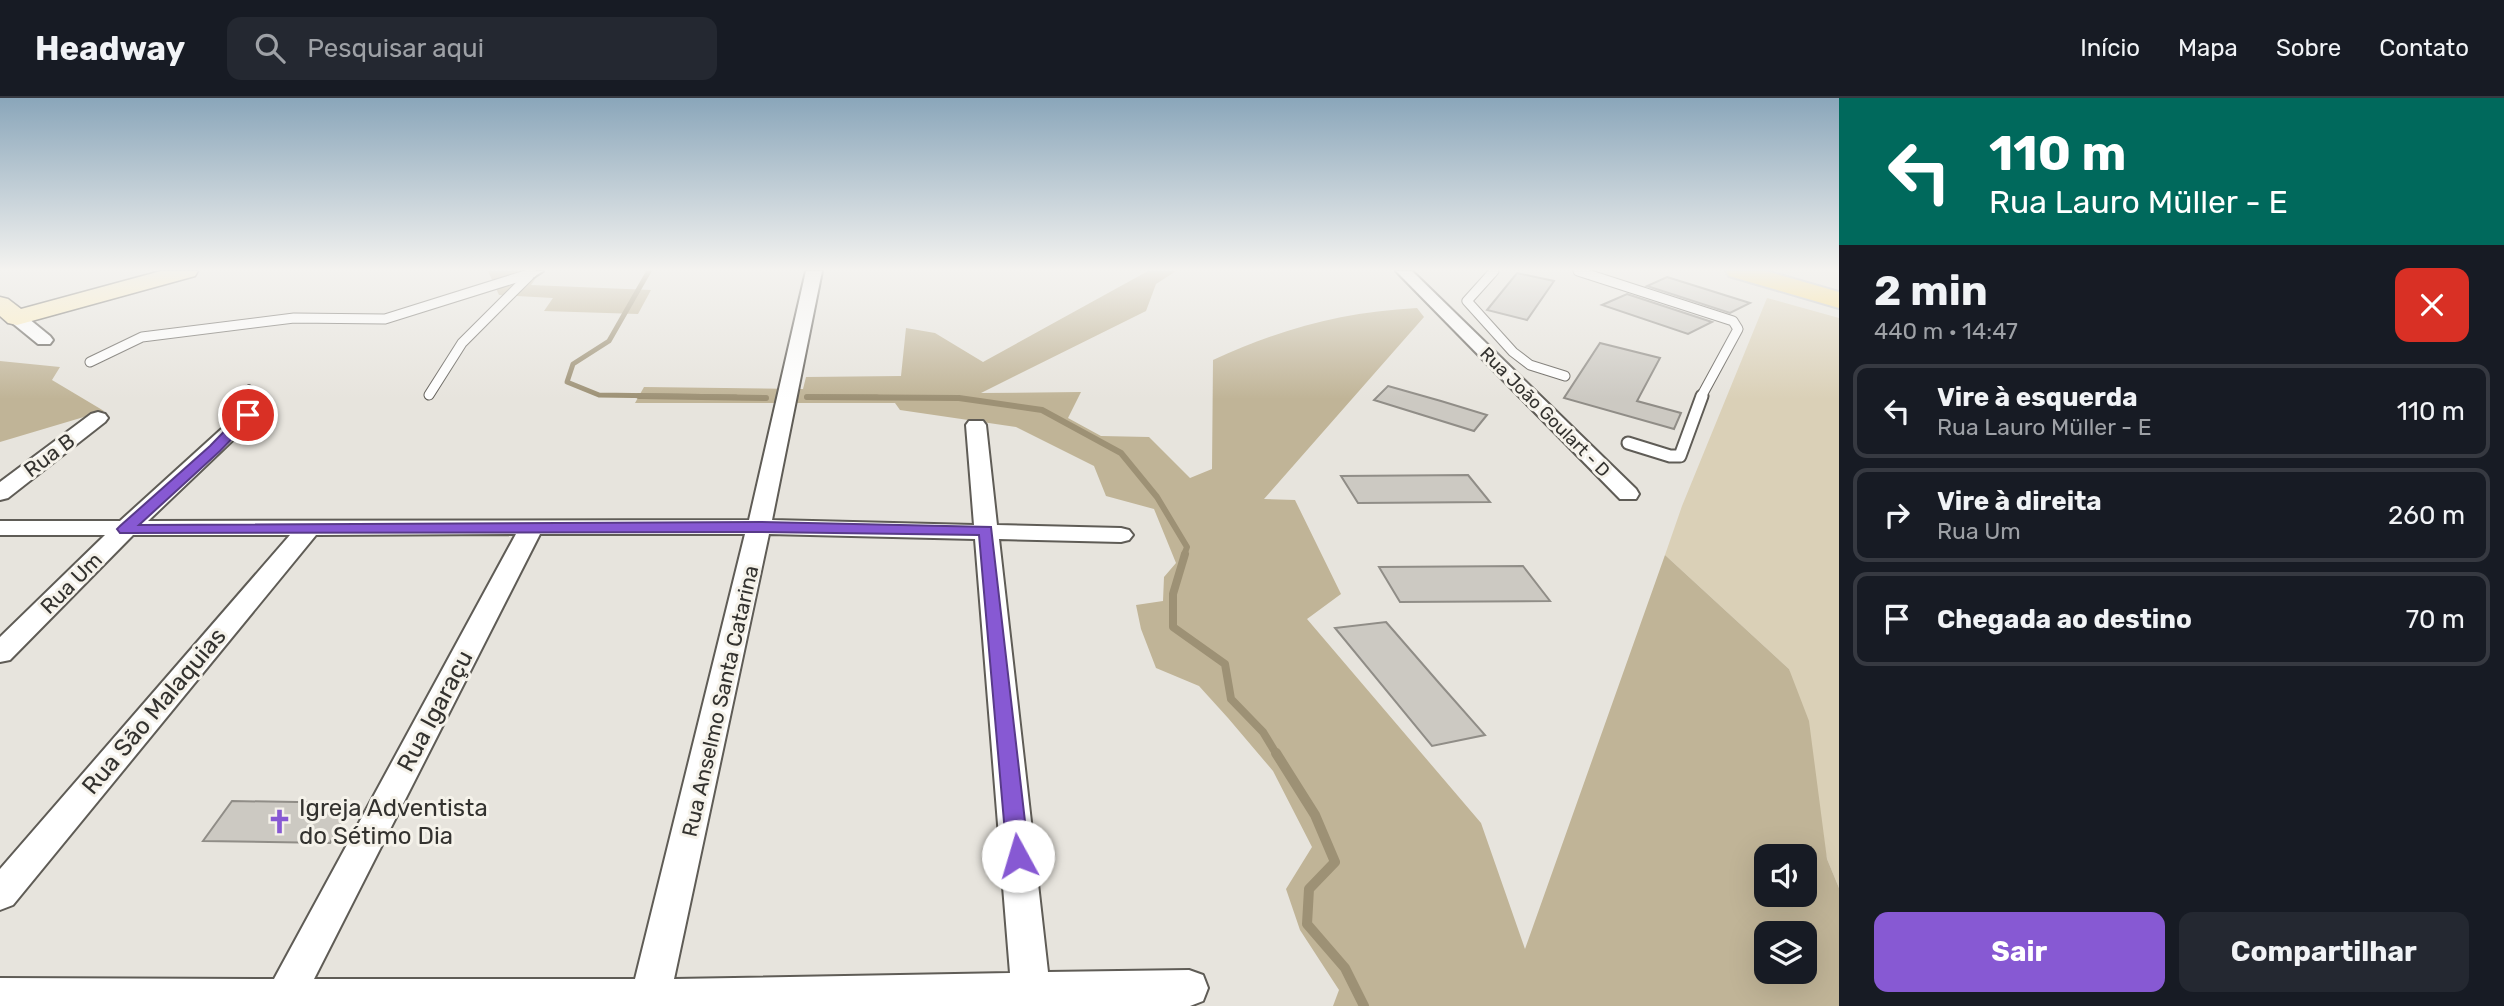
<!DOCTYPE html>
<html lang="pt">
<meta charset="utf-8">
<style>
body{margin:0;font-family:Rubik,sans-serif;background:#242831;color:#f1f3f6;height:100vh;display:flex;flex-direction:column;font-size:26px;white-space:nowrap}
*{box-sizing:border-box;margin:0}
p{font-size:23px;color:#9ea1a6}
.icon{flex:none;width:38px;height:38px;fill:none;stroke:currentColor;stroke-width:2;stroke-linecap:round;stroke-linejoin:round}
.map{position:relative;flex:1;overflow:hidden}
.details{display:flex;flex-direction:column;background:#171b24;width:665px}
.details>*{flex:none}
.banner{background:#00695c;color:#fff;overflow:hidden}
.buttons{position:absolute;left:1754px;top:746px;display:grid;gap:14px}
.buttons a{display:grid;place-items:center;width:63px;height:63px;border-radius:14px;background:#171b24;box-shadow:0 7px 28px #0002;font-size:35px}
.pin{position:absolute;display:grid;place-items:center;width:60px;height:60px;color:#fff;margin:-30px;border:4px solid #fff;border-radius:50%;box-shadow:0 2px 7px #0007}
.me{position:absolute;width:77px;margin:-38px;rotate:354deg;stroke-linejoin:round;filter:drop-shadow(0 0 5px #0008)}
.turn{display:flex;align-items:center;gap:24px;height:147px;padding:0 35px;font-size:32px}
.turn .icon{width:91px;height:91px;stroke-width:2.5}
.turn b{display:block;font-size:49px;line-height:60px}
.round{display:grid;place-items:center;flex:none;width:74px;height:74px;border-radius:14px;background:#242831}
.head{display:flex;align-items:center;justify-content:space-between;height:119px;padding:0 35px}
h1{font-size:42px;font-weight:700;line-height:52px}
.primary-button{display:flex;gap:14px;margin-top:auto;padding:14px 35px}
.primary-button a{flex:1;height:80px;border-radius:14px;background:#8759d3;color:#fff;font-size:28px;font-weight:700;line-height:80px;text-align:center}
.primary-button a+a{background:#242831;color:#f1f3f6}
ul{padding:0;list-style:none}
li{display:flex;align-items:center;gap:21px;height:94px;margin:0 14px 10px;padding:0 21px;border:4px solid #363941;border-radius:14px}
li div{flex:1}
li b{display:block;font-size:26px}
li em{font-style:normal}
header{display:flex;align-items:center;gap:42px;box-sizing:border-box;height:98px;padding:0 35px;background:#171b24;border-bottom:2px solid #363941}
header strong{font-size:33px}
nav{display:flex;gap:38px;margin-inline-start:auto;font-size:24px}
.search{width:490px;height:63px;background:#242831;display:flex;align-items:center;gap:18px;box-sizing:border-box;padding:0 24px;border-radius:14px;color:#9ea1a6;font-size:26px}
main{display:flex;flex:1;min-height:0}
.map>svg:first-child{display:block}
.green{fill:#dad0b7}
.forest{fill:#c0b497;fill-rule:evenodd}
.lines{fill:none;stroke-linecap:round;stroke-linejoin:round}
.stream-far3{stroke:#9d9175;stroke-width:5}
.stream-far2{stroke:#9d9175;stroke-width:6}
.stream-far1{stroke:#9d9175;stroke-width:8}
.stream{stroke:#9d9175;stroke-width:10}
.building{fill:#ccc9c2;stroke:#908d87;stroke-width:2}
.lane-far1-casing{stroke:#5f5c56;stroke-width:11}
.lane-casing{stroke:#5f5c56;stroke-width:15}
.street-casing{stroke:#5f5c56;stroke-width:4}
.secondary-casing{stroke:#5f5c56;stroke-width:3}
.primary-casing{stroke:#c2c2c1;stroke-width:4}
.lane-far1{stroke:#fff;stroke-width:9}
.lane{stroke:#fff;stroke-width:11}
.street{fill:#fff;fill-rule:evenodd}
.secondary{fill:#feeebd;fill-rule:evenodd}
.primary{fill:#fddc7b;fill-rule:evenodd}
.route{fill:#8759d3;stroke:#583a89;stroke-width:2}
.labels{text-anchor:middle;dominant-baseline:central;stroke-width:6;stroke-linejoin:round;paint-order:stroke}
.far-street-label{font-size:18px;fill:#33322f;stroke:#f5f2ea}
.street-label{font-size:21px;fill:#33322f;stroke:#f5f2ea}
.near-street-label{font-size:24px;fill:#33322f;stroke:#f5f2ea}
.near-poi-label{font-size:24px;fill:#33322f;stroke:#f5f2ea;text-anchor:start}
</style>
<header>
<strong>Headway</strong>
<div class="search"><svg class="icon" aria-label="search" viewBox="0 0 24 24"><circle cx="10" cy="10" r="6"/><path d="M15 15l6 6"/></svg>Pesquisar aqui</div>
<nav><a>Início</a><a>Mapa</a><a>Sobre</a><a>Contato</a></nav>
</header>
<main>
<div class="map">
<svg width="1839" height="908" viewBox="0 0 1839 908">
<rect width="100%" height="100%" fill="#e7e4dd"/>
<polygon class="green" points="1767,200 1839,220 1839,790 1827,761 1789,571 1665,457 1682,408"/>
<g class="forest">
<polygon points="488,173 541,173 531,187 651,192 638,216 544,213 553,200 499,197"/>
<path d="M 1148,173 L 1176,173 L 1156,186 L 1146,213 L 981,295 L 1081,294 L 1068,320 L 1101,338 L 1149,339 L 1190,380 L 1212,371 L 1213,262 C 1281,231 1341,214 1417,210 L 1424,219 L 1264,401 L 1295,402 L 1341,496 L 1307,521 L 1481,725 L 1525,851 L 1665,457 L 1789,571 L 1809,623 L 1827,761 L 1839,790 L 1839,908 L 1333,908 L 1339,892 L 1300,832 L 1286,791 L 1312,749 L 1273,673 L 1228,620 L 1199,588 L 1156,570 L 1141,531 L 1136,507 L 1163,503 L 1164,479 L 1176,465 L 1154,411 L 1106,398 L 1094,368 L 1016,329 L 900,312 L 895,305 L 635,305 L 644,289 L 803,291 L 806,279 L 901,278 L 906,230 L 935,235 L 983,264 ZM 1766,758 L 1804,758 L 1804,796 L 1766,796 ZM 1766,835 L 1804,835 L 1804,873 L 1766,873 Z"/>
<polygon points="0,263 60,269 52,282 104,313 0,344"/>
</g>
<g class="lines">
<g class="stream-far3">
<polyline points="649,173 609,243 573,266 567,284 599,297 736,299"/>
<polyline points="807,299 877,299"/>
</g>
<g class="stream-far2">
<polyline points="639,298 766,300"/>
<polyline points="807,299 959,300 1042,312 1121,355 1157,399 1187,449 1184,457"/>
</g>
<polyline class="stream-far1" points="1185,456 1173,496 1173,529 1225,566 1231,601 1263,634 1277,657"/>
<polyline class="stream" points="1276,655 1315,717 1335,764 1309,791 1307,826 1345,870 1364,908"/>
</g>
<g class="building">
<polygon points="1517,175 1554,183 1527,222 1487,212"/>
<polygon points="1667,179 1750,205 1730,215 1647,188"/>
<polygon points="1627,196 1712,224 1688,236 1602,207"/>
<polygon points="1600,245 1660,260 1637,303 1681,315 1674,331 1564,300"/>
<polygon points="1388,288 1441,303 1487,317 1474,333 1374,302"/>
<polygon points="1468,377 1490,404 1358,405 1341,378"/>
<polygon points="1523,468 1550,503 1400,504 1379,469"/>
<polygon points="1386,524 1439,585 1485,637 1432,648 1335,530"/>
<polygon points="232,703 353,705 330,745 203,743"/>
</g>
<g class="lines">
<defs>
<g id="lane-far1">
<polyline points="1494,173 1467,203 1513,254 1530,267 1565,278"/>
<polyline points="1578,173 1733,223 1738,231 1701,299"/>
<polyline points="90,264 142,239 294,220 385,221 532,175"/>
<polyline points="429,297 462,245 529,178"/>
</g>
<polyline id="lane" points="1628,345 1670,358 1680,358 1702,298"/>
<g id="street">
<polygon points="525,173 543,173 532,180 527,178"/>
<path d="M 806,173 L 822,173 L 772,422 L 974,427 L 966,327 L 969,323 L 983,323 L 986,327 L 997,427 L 1121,430 L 1129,432 L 1133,437 L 1129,442 L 1121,444 L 999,441 L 1048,874 L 1189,872 L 1203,877 L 1208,890 L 1203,903 L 1190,908 L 0,908 L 0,880 L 274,881 L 516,436 L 316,437 L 13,807 L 0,812 L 0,771 L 290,437 L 133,437 L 10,562 L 0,564 L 0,539 L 105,437 L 0,437 L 0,423 L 120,423 L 238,316 L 239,294 L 249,288 L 259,294 L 258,317 L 255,321 L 148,423 L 749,422 ZM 540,436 L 745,436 L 635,881 L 314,881 ZM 769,436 L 975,441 L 1010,875 L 674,881 Z"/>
<polygon points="1396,173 1412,173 1636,391 1639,396 1636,401 1620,401"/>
<polygon points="17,215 23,216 50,238 53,242 50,246 38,246 11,224 9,220 11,216"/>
<polygon points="98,314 105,316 108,320 105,324 8,400 0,402 0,384 91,316"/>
</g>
<polygon id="secondary" points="161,173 198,173 195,178 17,227 8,225 0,218 0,199 8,201 21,211"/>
<polygon id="primary" points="1726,173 1766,173 1839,194 1839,210 1729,178"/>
</defs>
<use href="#lane-far1" class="lane-far1-casing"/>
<use href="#lane" class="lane-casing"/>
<use href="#street" class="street-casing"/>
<use href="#secondary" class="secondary-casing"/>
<use href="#primary" class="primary-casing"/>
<use href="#lane-far1" class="lane-far1"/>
<use href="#lane" class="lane"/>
<use href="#street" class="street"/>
<use href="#secondary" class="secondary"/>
<use href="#primary" class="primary"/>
</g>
<linearGradient id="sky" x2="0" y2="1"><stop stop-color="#8aa6ba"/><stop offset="0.57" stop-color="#f4f3f0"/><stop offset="1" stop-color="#f4f3f0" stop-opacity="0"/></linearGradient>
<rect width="1839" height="301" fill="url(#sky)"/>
<polygon class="route" points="248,313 252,314 252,320 220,353 139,427 760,424 991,429 1029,758 1026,764 1018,767 1010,764 1007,758 979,437 760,434 120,435 117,431 120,428 210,348 243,314"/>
<defs>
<symbol id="church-bare" viewBox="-9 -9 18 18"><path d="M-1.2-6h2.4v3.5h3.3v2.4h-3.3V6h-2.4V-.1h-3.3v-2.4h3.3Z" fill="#8759d3" stroke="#f5f2ea" stroke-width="2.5" paint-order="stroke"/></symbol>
</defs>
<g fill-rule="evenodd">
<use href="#church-bare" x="262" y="706" width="35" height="35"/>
</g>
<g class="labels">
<g class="far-street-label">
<text transform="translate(1545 314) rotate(45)">Rua João Goulart - D</text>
</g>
<g class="street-label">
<text transform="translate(49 357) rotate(-37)">Rua B</text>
<text transform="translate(71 485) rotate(-45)">Rua Um</text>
<text transform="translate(720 603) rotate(-77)">Rua Anselmo Santa Catarina</text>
</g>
<g class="near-street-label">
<text transform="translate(154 613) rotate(-50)">Rua São Malaquias</text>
<text transform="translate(435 613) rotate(-62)">Rua Igaraçu</text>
</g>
<g class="near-poi-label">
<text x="299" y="710">Igreja Adventista<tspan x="299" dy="28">do Sétimo Dia</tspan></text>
</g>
</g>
</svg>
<div class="buttons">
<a><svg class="icon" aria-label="sound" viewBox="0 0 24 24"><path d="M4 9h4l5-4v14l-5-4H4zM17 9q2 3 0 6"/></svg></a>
<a><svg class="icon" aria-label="layers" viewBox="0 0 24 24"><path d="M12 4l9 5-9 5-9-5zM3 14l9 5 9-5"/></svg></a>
</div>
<div class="pin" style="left:248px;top:317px;background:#d93025"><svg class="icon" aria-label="arrive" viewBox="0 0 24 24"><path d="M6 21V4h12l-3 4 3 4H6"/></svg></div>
<svg class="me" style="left:1018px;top:758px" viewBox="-20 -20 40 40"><circle r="19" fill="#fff"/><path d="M0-13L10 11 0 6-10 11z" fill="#8759d3"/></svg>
</div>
<section class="details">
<div class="banner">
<div class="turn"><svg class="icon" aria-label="left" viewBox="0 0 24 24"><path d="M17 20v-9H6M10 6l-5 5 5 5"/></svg><div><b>110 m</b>Rua Lauro Müller - E</div></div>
</div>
<div class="head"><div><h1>2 min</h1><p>440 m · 14:47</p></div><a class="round" style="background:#d93025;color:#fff"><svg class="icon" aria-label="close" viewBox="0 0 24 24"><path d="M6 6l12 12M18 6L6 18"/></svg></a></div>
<ul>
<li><svg class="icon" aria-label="left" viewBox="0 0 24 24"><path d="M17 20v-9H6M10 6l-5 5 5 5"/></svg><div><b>Vire à esquerda</b><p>Rua Lauro Müller - E</p></div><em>110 m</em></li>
<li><svg class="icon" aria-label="right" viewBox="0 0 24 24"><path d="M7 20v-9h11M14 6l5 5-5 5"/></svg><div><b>Vire à direita</b><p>Rua Um</p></div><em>260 m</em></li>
<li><svg class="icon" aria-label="arrive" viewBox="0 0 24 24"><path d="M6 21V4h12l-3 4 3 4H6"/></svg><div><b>Chegada ao destino</b></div><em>70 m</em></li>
</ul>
<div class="primary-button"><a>Sair</a><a>Compartilhar</a></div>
</section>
</main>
